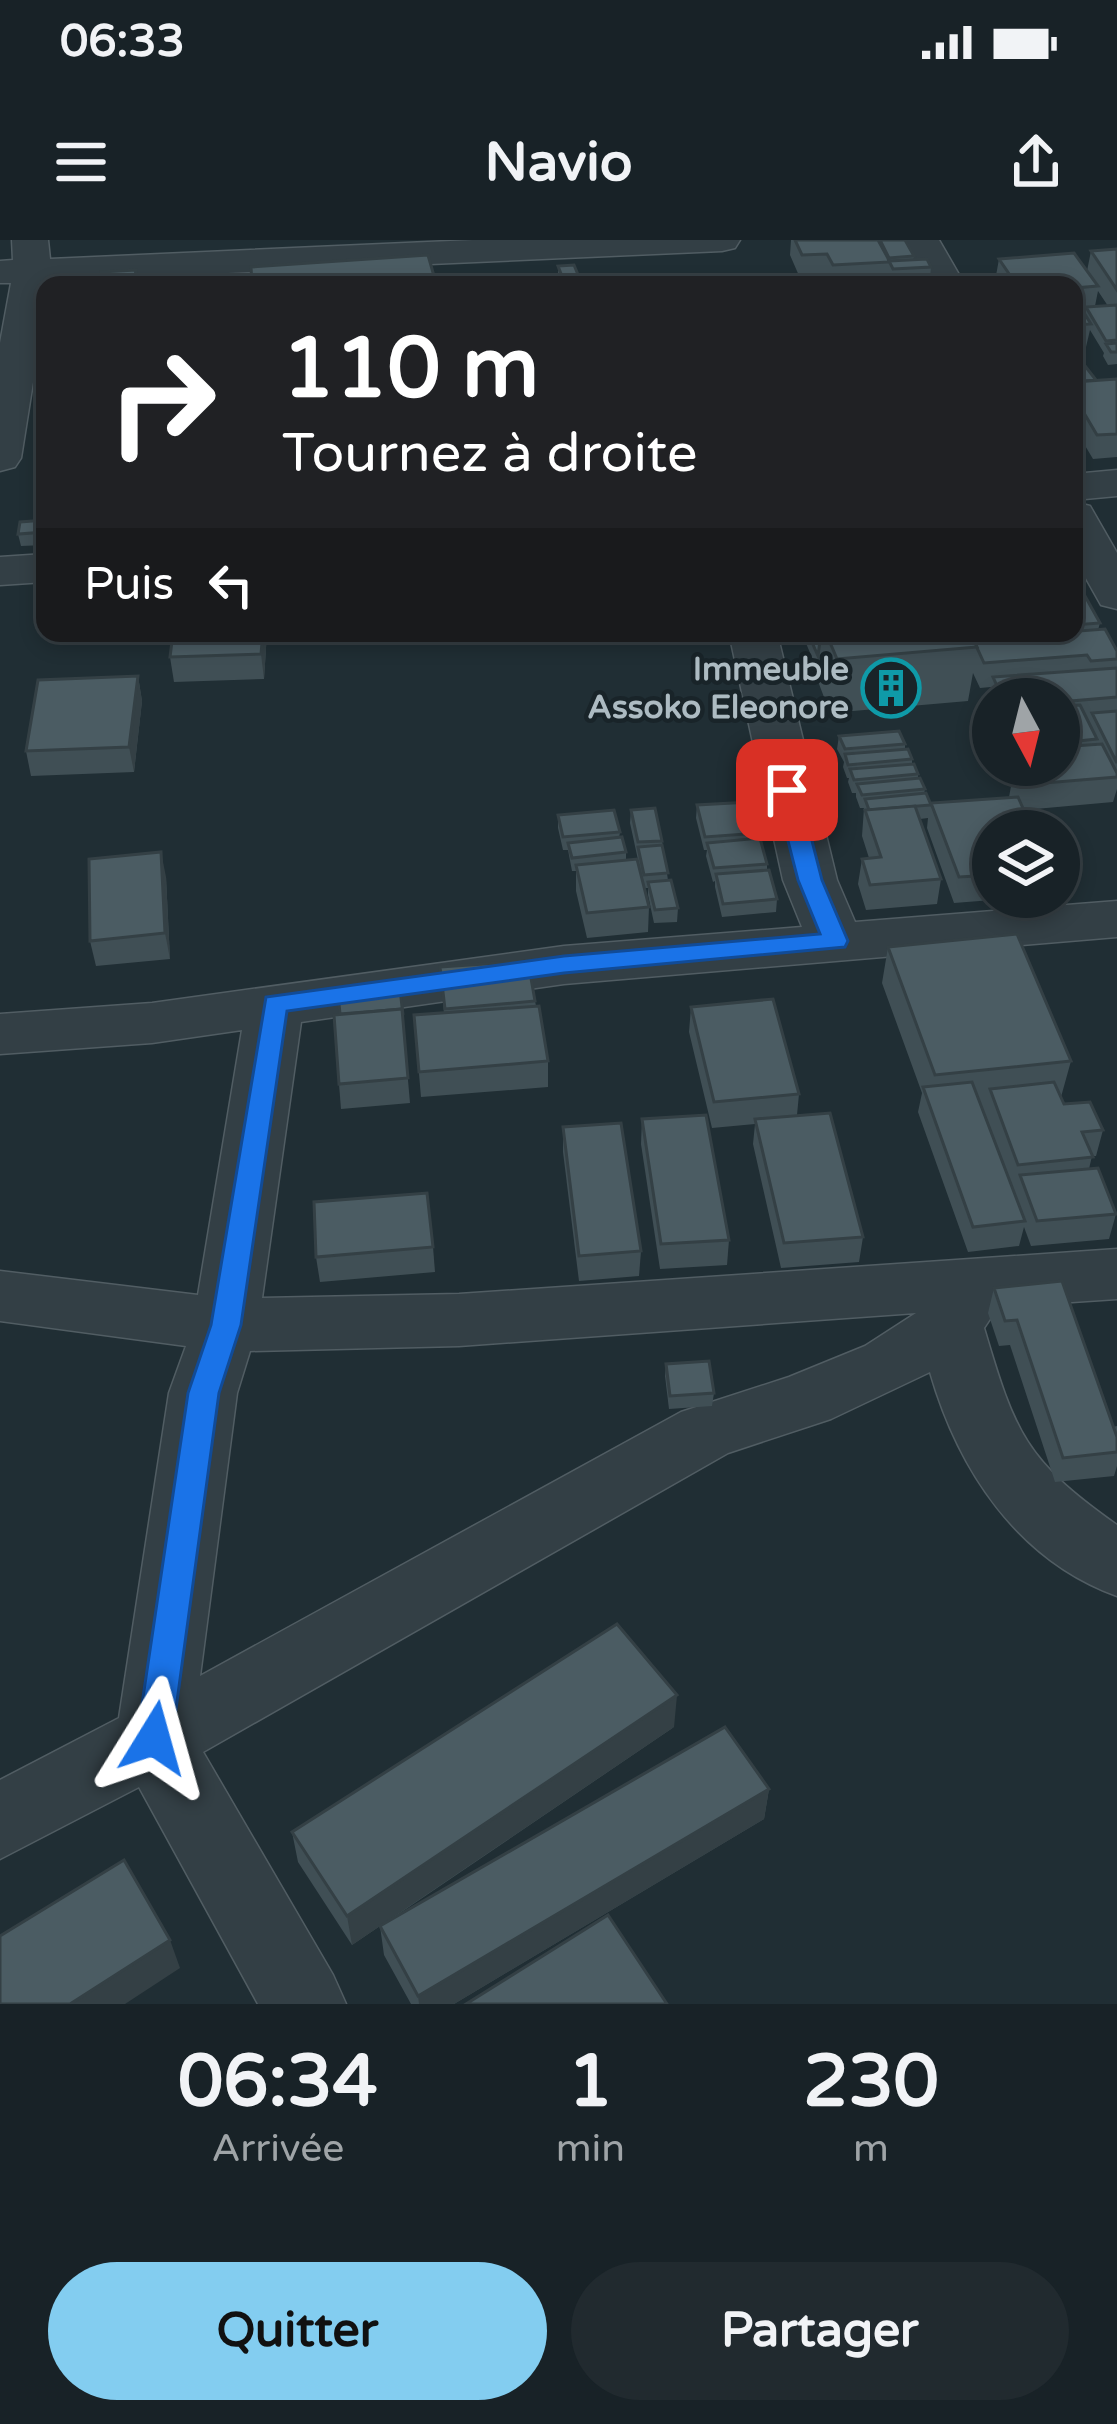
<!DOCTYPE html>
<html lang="fr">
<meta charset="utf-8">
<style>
body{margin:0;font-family:"Varela Round",sans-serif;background:#212a2f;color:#f1f3f6;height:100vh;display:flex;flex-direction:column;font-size:45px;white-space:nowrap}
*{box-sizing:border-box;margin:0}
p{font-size:39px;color:#9fa4a7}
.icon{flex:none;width:66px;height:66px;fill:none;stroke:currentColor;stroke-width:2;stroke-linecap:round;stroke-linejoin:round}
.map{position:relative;height:1764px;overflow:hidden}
.panel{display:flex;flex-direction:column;background:#182227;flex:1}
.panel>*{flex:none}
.top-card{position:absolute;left:36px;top:36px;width:1047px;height:366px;border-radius:24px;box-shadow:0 6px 18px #0003,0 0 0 3px #363f44;background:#202124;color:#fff;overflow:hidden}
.needle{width:78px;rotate:173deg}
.buttons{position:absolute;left:972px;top:438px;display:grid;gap:24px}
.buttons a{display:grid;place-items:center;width:108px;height:108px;border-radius:50%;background:#182227;box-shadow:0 6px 18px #0003,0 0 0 3px #363f44;font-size:60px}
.pin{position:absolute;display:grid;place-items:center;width:102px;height:102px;color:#fff;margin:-51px;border-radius:24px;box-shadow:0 6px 18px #0006}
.me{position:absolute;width:132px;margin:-66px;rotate:8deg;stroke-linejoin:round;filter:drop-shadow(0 0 9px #0008)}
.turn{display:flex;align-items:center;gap:42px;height:252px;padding:0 48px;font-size:54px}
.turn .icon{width:156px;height:156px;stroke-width:2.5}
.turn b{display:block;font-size:84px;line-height:102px}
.then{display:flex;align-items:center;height:114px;padding:0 48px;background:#0003;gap:24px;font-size:45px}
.eta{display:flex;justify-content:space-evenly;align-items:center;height:204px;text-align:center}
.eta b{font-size:72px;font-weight:700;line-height:84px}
.button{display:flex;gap:24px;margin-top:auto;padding:24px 48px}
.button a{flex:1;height:138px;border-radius:72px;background:#83cdf0;color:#111;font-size:48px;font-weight:700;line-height:138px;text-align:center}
.button a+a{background:#212a2f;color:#f1f3f6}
.status{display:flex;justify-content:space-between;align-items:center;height:84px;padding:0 60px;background:#182227;direction:ltr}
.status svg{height:33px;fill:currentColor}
header{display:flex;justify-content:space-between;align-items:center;height:156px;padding:0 48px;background:#182227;font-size:54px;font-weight:700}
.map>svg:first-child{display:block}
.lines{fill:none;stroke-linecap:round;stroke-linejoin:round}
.minor-casing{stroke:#515d63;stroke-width:3}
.minor{fill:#333f45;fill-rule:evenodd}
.wall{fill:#404f55;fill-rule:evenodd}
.shaded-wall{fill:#344045}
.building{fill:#4b5c63;stroke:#344045;stroke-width:3}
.route{fill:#1a73e8;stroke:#114b97;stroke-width:3}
.labels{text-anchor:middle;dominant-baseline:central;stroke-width:9;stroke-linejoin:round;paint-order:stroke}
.poi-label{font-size:33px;font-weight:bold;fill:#adbbc2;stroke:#192429;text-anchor:end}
</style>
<div class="status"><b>06:33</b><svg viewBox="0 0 49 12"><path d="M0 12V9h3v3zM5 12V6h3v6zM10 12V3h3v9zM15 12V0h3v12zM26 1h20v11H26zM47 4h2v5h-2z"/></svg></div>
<header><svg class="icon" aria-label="menu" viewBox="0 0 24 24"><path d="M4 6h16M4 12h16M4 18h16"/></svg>Navio<svg class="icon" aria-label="share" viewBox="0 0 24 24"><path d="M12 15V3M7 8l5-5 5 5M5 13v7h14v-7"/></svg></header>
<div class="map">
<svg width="1117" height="1764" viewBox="0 0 1117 1764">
<rect width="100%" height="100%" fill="#202e34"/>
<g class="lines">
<defs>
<g id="minor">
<polygon points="12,0 48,0 50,19 473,0 740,0 735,8 722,11 49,41 21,218 15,227 0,231 0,103 11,43 0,43 0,21 13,20"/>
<polygon points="903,0 939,0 965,45 927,45"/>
<polygon points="1117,230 1117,256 1074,260 1074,234"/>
<polygon points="1074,262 1090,266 1117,313 1117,369 1101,365 1074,317"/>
<polygon points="45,314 45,342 0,345 0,317"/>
<path d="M 729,393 L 777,393 L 837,640 L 855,682 L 1117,661 L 1117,697 L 564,744 L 301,782 L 262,1058 L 459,1054 L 1117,1009 L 1117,1059 L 998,1067 L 984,1088 C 1015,1193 1025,1220 1117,1285 L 1117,1356 C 1017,1320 958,1229 930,1132 L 831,1179 L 728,1213 L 203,1512 L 333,1735 L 346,1764 L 258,1764 L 139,1547 L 0,1619 L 0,1540 L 119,1478 L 169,1153 L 186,1106 L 0,1081 L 0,1031 L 198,1055 L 242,790 L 152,803 L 0,814 L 0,774 L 152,763 L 564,706 L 802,687 L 783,640 ZM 916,1073 L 865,1106 L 789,1137 L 681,1172 L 200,1436 L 237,1153 L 250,1111 L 459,1106 Z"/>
</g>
</defs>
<use href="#minor" class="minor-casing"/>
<use href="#minor" class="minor"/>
</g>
<g class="wall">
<polygon points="791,0 905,0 914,16 913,20 931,27 930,39 891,41 889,36 888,45 809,45 810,43 828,42 825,37 800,38 790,15"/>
<path d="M 1117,9 L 1117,124 L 1108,125 L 1103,116 L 1104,113 L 1090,90 L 1086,107 L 1074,108 L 1074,45 L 998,45 L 995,41 L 999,19 L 1087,31 L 1091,11 ZM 1098,51 L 1108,66 L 1095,66 Z"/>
<polygon points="558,26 579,37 579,45 561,45 558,38"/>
<polygon points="434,36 434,45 252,45"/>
<polygon points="1074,123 1096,140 1117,139 1117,217 1093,219 1074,187"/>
<polygon points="45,280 45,305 21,306 18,294"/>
<polygon points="1074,338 1100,383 1098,390 1117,411 1117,549 1113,562 1024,570 993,591 993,657 1031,657 954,663 927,588 928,578 920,579 941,639 937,664 866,670 858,644 862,619 869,618 862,596 864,568 860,568 856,557 856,553 852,553 848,542 849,538 847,538 843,527 844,522 837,509 839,496 905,504 905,509 912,519 912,524 918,534 918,538 925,549 924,554 931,564 1009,557 1014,530 1024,529 1022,525 1059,525 1059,459 993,459 993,472 989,463 991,447 980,448 973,433 968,461 830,473 816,436 817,429 805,401 805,396 803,396 802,393 1074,393"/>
<polygon points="173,393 267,393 264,439 174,442 170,417"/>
<polygon points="138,436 142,461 134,532 31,536 26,511"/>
<polygon points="697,565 760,593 759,598 767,624 767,630 777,659 776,672 722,677 715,647 715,641 713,642 706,616 707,610 704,610 696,578"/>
<polygon points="631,570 662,601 668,640 678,668 677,682 654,683 648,655 648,648 644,648 649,667 648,692 587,698 576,651 576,631 572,631 568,610 563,610 558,588 558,575 620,592 619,598 626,612 626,620 643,643 630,583"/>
<polygon points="166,637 170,719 96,726 90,701"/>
<polygon points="888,707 1071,821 1061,857 1064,864 1103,890 1096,916 1092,916 1089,929 1116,974 1109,999 1031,1006 1024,987 1019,1006 968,1012 918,872 922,853 882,743"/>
<polygon points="440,727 535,761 548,821 548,847 421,857 414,775 444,773"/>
<polygon points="400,749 410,863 341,869 339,844 340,774"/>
<polygon points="691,767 799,854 797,875 863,997 859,1022 781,1028 753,904 755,884 712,888 689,792"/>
<polygon points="642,879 729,1000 727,1025 660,1029 641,904"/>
<polygon points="563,887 641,1011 639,1036 579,1041 563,912"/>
<polygon points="433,1007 435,1032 320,1042 316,1017"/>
<polygon points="994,1048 1113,1187 1117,1186 1117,1226 1114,1236 1055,1242 1010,1105 999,1106 988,1073"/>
<polygon points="666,1124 714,1153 712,1166 669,1169 665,1136"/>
<polygon points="674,1487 381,1686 769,1549 764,1579 454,1764 411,1764 384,1715 380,1686 352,1705 298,1622 292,1592"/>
</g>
<g class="shaded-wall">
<polygon points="263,393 267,393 264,439 261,414"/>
<polygon points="138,436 142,461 134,532 129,507"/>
<polygon points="161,612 166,637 170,719 165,693"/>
<polygon points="677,1455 674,1487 352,1705 347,1676"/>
<polygon points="769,1549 764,1579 454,1764 419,1764 418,1756"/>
<polygon points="170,1700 180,1728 125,1764 70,1764"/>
</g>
<g class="building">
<polygon points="795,0 878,0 890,22 833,25 827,14 802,15"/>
<polygon points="880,0 905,0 914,16 889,18"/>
<polygon points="1117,9 1117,50 1091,11"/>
<polygon points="1074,13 1098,46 1074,48 1074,45 1040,45 1038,43 1016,44 999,19"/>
<polygon points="428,15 434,36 306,45 252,45 251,27"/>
<polygon points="927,19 931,27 893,29 889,21"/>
<polygon points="574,25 579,37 563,39 558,26"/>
<polygon points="136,30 134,43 99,44 101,32"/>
<polygon points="465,37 467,43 446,45 442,45 440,39"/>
<polygon points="538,38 541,45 446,44"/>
<polygon points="432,40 434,45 355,45"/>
<polygon points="861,40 864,45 811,45 810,43"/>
<polygon points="1074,57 1091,84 1074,85"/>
<polygon points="1117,65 1117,100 1106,101 1086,67"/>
<polygon points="1117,103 1117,112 1111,112 1106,104"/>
<polygon points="1082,122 1096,140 1074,142 1074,123"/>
<polygon points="1117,139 1117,194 1097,195 1074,156 1074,142"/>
<polygon points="45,280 45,292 18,294 20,282"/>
<polygon points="1074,338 1075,338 1100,383 1074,385"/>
<polygon points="1105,389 1117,411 1117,419 1091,421 1087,415 984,423 973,399"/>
<polygon points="173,393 263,393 261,414 170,417"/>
<polygon points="808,393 821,393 818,416"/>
<polygon points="826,393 970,393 977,407 837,419"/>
<polygon points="1117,428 1117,457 1059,462 1059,459 1003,459 993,437"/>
<polygon points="138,436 129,507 26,511 38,440"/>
<polygon points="1080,465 1097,499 1059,503 1059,466"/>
<polygon points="1117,471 1117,523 1092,473"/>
<polygon points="899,491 905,504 845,509 839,496"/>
<polygon points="1102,504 1117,533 1117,537 1021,545 1014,530 1040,528 1038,525 1059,525 1059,507"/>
<polygon points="908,509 912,519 848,525 845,514"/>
<polygon points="914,524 918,534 854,540 850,529"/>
<polygon points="920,538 925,549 862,555 857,544"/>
<polygon points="926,553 931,565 869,570 865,559"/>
<polygon points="1018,557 1033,591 993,591 993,635 959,637 931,563"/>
<polygon points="750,562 760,593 705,597 697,565"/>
<polygon points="915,566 941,639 870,645 862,619 881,617 865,570"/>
<polygon points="655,568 662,601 638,602 631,570"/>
<polygon points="614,570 620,592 563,597 558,575"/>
<polygon points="622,597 626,612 572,618 568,603"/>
<polygon points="760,598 767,624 714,628 707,603"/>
<polygon points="662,605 668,633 644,635 638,607"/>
<polygon points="161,612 165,693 90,701 89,619"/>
<polygon points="637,619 649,667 587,673 576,625"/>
<polygon points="769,630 777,659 723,664 716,634"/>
<polygon points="671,640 678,668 655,670 648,642"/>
<polygon points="1017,694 1071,821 935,835 888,707"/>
<polygon points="528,721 535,761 445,769 440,727"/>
<polygon points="400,749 403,775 402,769 340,774 338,754"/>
<polygon points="773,759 799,854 714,862 691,767"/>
<polygon points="539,766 548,821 419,832 414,775"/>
<polygon points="402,769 408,838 339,844 334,775"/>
<polygon points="972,842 1025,981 973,987 923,847"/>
<polygon points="1054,842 1064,864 1090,862 1103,890 1082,892 1093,917 1018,925 990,849"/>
<polygon points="830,873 863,997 784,1003 755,879"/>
<polygon points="706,875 729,1000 661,1004 642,879"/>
<polygon points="621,883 641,1011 579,1016 563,887"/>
<polygon points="1098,928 1116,974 1037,981 1020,935"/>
<polygon points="427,953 433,1007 316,1017 314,962"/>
<polygon points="1062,1041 1117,1197 1117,1212 1063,1218 1017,1080 1005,1081 994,1048"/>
<polygon points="709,1121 714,1153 670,1156 666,1124"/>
<polygon points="617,1384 677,1455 347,1676 292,1592"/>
<polygon points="725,1487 769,1549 418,1756 380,1686"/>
<polygon points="124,1620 170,1700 70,1764 0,1764 0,1696"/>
<polygon points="608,1675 667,1764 466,1764"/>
</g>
<polygon class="route" points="787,542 799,550 822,640 848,701 845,707 564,733 287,771 241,1085 219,1153 172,1498 166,1510 154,1515 142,1510 137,1498 188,1153 211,1085 266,757 564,716 820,694 798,640 775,550"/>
<defs>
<symbol id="building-ring" viewBox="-11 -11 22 22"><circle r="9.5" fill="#192429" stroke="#0f9aa8" stroke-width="1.5"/><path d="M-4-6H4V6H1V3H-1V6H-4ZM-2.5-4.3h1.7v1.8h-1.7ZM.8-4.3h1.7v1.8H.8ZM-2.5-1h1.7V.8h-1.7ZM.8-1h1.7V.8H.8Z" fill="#0f9aa8"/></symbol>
</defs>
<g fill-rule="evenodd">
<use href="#building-ring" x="858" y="415" width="66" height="66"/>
</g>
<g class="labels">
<g class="poi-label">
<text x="849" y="429">Immeuble<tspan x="849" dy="38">Assoko Eleonore</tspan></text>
</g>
</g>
</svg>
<div class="buttons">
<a><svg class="needle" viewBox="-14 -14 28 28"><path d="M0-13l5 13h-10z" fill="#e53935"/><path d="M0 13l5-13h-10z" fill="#9fa4a7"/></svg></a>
<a><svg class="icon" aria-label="layers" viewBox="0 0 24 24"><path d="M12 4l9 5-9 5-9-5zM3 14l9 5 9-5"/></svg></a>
</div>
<div class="pin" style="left:787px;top:550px;background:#d93025"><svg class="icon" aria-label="arrive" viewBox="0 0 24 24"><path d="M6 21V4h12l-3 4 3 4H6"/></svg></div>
<svg class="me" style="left:154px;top:1498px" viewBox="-20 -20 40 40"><path d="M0-17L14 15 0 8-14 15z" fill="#1a73e8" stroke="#fff" stroke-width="4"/></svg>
<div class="top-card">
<div class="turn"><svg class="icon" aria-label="right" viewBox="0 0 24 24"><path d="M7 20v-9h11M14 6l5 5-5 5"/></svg><div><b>110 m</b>Tournez à droite</div></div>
<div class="then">Puis<svg class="icon" aria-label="left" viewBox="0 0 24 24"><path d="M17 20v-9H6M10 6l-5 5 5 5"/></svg></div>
</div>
</div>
<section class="panel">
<div class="eta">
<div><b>06:34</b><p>Arrivée</p></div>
<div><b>1</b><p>min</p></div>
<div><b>230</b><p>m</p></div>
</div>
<div class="button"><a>Quitter</a><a>Partager</a></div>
</section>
